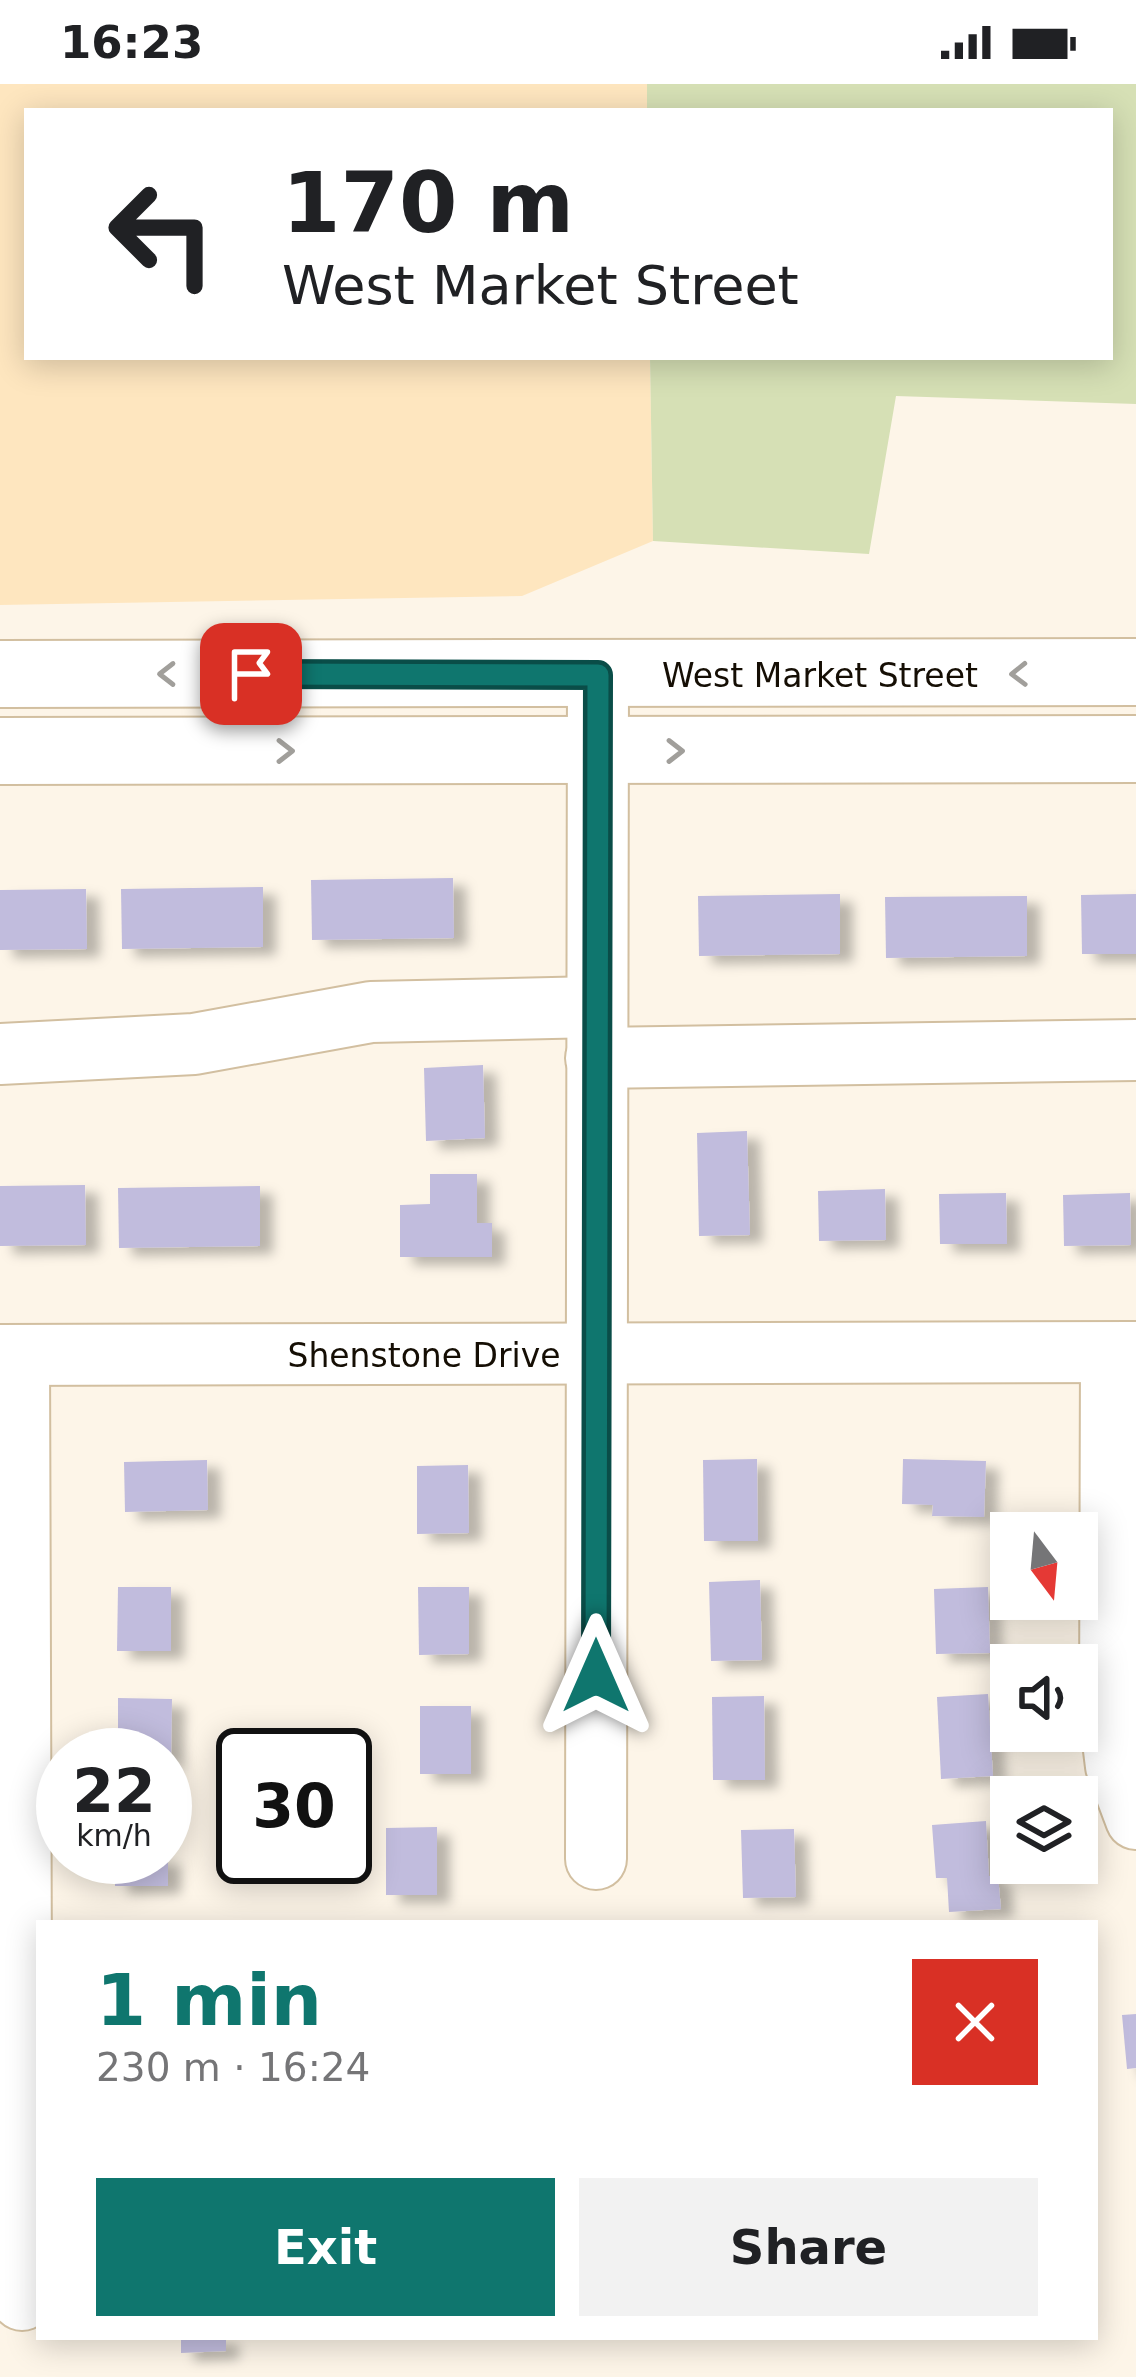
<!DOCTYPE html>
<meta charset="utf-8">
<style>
body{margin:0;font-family:"DejaVu Sans",sans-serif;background:#f2f2f2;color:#202124;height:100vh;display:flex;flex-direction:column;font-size:45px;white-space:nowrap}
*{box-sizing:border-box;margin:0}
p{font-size:39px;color:#757577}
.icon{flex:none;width:66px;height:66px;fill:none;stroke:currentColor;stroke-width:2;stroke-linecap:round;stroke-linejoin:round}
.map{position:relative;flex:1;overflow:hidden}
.drawer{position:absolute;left:36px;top:1836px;width:1062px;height:420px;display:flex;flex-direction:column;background:#fff;border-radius:0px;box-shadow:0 6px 30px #0003}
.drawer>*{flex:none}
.guide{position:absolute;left:24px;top:24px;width:1089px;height:252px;border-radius:0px;box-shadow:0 6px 30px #0003;background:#fff;color:#202124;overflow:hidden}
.needle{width:78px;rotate:164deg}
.tools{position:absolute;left:990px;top:1428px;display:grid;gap:24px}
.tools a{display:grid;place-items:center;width:108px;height:108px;border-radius:0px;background:#fff;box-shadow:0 6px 30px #0003;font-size:60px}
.speed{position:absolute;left:36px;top:1644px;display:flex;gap:24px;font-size:60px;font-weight:700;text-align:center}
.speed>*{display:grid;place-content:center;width:156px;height:156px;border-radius:50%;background:#fff;box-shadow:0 6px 30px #0003;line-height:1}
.speed small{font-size:30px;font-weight:400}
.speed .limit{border:6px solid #111;border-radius:18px;background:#fff;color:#111}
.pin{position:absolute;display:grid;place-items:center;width:102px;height:102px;color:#fff;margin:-51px;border-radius:24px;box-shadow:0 6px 18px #0006}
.me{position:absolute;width:132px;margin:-66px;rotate:0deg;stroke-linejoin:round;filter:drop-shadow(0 0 9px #0008)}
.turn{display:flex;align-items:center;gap:42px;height:252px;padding:0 60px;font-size:54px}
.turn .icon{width:156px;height:156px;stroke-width:2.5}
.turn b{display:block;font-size:84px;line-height:102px}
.round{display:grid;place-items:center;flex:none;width:126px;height:126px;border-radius:0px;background:#f2f2f2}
.headline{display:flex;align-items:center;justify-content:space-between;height:204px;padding:0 60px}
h1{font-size:72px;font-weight:600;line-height:90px;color:#0f766e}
.cta{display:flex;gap:24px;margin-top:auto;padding:24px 60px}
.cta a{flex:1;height:138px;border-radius:0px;background:#0f766e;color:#fff;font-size:48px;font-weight:600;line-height:138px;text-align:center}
.cta a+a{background:#f2f2f2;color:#202124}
.status{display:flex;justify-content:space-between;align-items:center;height:84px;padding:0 60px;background:#fff;direction:ltr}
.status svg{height:33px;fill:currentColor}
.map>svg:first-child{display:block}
.built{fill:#fee6bf}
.green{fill:#d6e0b5}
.building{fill:#c1bcdd;filter:url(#shadow)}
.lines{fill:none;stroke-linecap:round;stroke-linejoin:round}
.minor-casing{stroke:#d2bfa0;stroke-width:64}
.major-casing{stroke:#d2bfa0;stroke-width:70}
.minor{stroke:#fff;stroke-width:60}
.major{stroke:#fff;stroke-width:66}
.oneway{stroke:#a19f9b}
.route-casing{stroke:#0a4d48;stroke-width:30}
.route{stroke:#0f766e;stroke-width:21}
.labels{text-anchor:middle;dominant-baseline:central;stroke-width:10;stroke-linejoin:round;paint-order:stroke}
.street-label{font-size:33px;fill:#150e04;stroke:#fff}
</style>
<div class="status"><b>16:23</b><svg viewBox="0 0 49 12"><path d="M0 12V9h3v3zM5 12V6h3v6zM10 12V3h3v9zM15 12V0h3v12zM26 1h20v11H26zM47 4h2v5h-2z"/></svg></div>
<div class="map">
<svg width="1136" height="2293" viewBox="0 0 1136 2293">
<defs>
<filter id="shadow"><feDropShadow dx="13" dy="8" stdDeviation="6" flood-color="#0004"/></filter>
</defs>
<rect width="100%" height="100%" fill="#fdf5e8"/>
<polygon class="built" points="0,0 647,0 647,27 27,27 27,273 650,273 653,457 522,512 0,521"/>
<polygon class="green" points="647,0 1136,0 1136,320 896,312 869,470 653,457 650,273 1110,273 1110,27 647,27"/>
<g class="building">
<polygon points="453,794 454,854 312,856 311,796"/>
<polygon points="263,803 263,863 122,865 121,805"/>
<polygon points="86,805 87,865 0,866 0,806"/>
<polygon points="840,810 840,870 699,872 698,812"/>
<polygon points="1136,810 1136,870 1082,870 1081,811"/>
<polygon points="1027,812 1027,872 886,874 885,813"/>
<polygon points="483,981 485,1054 426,1057 424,984"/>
<polygon points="747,1047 750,1151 699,1152 697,1049"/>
<polygon points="430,1090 477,1090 477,1139 492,1139 492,1173 400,1173 400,1121 430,1120"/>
<polygon points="85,1101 86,1161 0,1162 0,1102"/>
<polygon points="260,1102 260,1162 119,1164 118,1104"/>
<polygon points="885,1105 886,1156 819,1157 818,1107"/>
<polygon points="1006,1109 1007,1160 940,1160 939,1110"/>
<polygon points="1130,1109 1131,1161 1064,1162 1063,1111"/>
<polygon points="757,1375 758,1457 704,1457 703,1376"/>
<polygon points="903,1375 986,1377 984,1433 932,1432 933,1421 902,1420"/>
<polygon points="207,1376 208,1426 125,1428 124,1378"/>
<polygon points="468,1381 469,1449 417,1450 417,1382"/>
<polygon points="760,1496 762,1576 711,1577 709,1498"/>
<polygon points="118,1503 171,1503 171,1567 117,1567"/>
<polygon points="418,1503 469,1503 469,1570 419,1571"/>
<polygon points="988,1503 990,1569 936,1570 934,1505"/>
<polygon points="988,1610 993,1692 941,1695 937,1613"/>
<polygon points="764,1612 765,1696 713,1696 712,1613"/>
<polygon points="118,1614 172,1615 171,1679 165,1679 165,1671 118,1671"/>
<rect x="420" y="1622" width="51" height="68"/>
<polygon points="986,1737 989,1792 998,1792 1001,1825 949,1828 947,1794 936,1794 932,1741"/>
<polygon points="437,1743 437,1811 386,1811 386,1744"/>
<polygon points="794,1745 796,1813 743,1814 741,1746"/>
<rect x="115" y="1773" width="53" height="29"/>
<polygon points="1136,1930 1136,1984 1127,1985 1122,1931"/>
<polygon points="181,2253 226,2253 226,2267 181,2269"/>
</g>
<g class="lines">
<defs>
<g id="minor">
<polyline points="0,970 194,960 371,928 596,923"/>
<polyline points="596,974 1136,966"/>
<polyline points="1111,1269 1110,1633 1116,1682 1136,1735"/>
<polyline points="0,1271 1136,1268"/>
<polyline points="19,1271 22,2216"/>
<polyline points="596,1775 598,591"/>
</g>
<g id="major">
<polyline points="0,590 1136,588"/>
<polyline points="0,667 1136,665"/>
</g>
</defs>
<use href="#minor" class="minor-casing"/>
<use href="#major" class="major-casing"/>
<use href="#minor" class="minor"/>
<use href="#major" class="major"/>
</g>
<defs><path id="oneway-chevron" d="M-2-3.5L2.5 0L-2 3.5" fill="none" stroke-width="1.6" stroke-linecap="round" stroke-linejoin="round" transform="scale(3)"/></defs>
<g class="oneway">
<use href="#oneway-chevron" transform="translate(167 590) rotate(-180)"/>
<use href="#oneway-chevron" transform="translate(1019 590) rotate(179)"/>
<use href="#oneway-chevron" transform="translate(285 667)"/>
<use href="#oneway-chevron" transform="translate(675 667)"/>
</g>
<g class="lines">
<defs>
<polyline id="route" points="251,590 598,591 596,1592"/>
</defs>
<use href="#route" class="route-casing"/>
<use href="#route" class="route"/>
</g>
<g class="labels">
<g class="street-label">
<text x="820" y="591">West Market Street</text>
<text x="424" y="1271">Shenstone Drive</text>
</g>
</g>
</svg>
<div class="tools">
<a><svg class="needle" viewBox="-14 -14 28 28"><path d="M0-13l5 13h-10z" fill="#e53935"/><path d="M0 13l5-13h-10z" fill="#757577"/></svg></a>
<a><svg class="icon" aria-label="sound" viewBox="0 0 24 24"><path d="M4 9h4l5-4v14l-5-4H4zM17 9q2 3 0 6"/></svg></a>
<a><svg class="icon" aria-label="layers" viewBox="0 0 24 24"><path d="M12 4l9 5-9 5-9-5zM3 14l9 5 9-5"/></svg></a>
</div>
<div class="speed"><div>22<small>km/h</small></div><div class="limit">30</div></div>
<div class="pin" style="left:251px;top:590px;background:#d93025"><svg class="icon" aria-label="arrive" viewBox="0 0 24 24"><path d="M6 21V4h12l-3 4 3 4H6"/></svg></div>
<svg class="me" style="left:596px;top:1592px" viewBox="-20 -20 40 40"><path d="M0-17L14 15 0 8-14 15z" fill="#0f766e" stroke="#fff" stroke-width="4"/></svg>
<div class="guide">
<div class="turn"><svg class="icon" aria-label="left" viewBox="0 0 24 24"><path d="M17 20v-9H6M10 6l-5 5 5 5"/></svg><div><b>170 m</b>West Market Street</div></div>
</div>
<section class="drawer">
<div class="headline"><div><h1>1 min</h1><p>230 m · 16:24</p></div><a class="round" style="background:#d93025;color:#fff"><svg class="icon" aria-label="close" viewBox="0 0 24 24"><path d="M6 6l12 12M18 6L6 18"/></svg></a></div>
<div class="cta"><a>Exit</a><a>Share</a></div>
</section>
</div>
